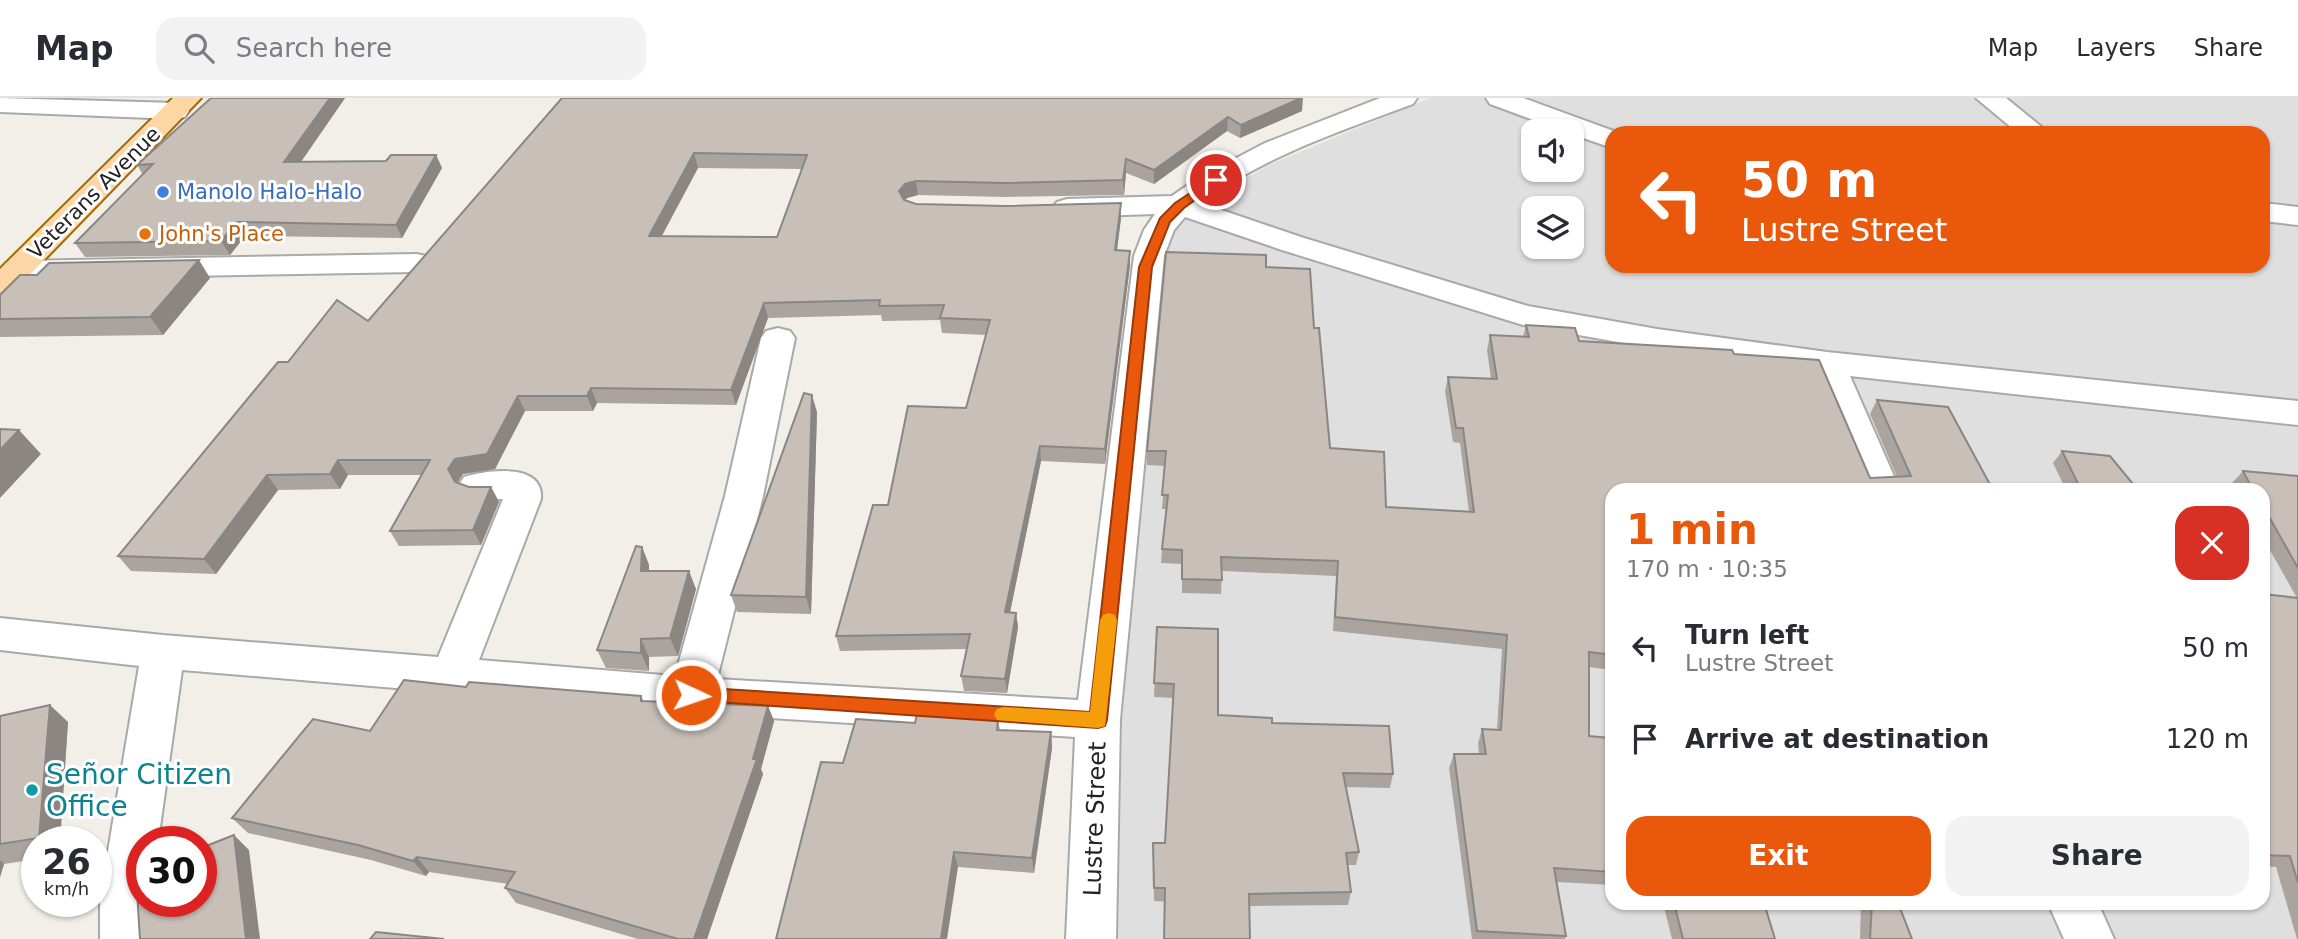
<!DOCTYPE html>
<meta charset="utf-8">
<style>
body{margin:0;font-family:"DejaVu Sans",sans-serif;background:#f2f2f3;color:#2b2b33;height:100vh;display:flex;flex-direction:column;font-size:26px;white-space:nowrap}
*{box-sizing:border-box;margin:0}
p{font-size:23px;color:#7c7c81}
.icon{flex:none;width:38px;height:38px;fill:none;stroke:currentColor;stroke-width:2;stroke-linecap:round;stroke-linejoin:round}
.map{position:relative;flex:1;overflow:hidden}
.side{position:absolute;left:1605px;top:385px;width:665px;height:427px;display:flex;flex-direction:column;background:#fff;border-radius:21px;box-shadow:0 2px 5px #0004}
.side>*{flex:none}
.hud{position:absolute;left:1605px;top:28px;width:665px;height:147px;border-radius:21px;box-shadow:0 2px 5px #0004;background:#ea580c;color:#fff;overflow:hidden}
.controls{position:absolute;left:1521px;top:21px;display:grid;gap:14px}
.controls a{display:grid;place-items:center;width:63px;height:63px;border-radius:14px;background:#fff;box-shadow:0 2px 5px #0004;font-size:35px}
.speed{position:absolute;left:21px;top:728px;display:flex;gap:14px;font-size:35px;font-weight:700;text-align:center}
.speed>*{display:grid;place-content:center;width:91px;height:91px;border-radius:50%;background:#fff;box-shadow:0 2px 5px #0004;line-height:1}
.speed small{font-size:18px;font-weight:400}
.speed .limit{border:10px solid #d22;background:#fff;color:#111}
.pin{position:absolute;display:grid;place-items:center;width:60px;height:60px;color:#fff;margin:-30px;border:4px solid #fff;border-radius:50%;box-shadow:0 2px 7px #0007}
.me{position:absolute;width:77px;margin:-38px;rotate:93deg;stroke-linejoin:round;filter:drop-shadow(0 0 5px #0008)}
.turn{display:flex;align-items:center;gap:24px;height:147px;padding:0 21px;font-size:32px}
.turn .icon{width:91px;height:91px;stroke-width:2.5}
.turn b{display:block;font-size:49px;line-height:60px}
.round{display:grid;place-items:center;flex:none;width:74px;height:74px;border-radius:21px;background:#f2f2f3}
.summary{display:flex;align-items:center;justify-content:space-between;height:119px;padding:0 21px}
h1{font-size:42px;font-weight:700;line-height:52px;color:#ea580c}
.cta{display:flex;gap:14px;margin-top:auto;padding:14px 21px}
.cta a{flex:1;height:80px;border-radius:21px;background:#ea580c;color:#fff;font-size:28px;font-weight:700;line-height:80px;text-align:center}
.cta a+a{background:#f2f2f3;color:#2b2b33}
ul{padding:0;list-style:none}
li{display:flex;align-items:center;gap:21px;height:91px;padding:0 21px}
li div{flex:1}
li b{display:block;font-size:26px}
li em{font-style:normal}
header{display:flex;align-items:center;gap:42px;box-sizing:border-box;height:98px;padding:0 35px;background:#fff;border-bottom:2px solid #e1e1e2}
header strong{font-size:33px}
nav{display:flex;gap:38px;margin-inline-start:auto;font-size:24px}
.search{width:490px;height:63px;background:#f2f2f3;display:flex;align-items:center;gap:18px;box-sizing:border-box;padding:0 24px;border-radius:21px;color:#7c7c81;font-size:26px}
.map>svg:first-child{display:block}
.residential{fill:#e0dfdf;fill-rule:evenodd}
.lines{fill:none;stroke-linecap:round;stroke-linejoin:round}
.minor-casing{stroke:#a9a9a9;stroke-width:4}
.major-casing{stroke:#a06b00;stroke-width:4}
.minor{fill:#fff;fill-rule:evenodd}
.major{fill:#fcd6a4;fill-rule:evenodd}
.wall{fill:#aba49e;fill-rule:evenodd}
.shaded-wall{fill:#8b8681}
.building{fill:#c7bfb8;stroke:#8b8681;stroke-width:2;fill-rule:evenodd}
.route{fill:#ea580c;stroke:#983908;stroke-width:2}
.slow{fill:#f59e0b}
.shop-dot{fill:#3f7fe0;stroke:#fff;stroke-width:2.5}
.food-dot{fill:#e8710a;stroke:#fff;stroke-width:2.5}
.culture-dot{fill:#0f9aa8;stroke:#fff;stroke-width:2.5}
.labels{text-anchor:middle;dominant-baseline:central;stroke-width:6;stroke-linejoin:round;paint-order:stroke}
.far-shop-label{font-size:21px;fill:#366cbe;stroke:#fff;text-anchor:start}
.far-street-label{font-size:21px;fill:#222;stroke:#fff}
.far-food-label{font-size:21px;fill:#c56008;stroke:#fff;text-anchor:start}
.street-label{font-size:24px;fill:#222;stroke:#fff}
.near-culture-label{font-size:28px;fill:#0d838f;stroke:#fff;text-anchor:start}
</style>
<header>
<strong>Map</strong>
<div class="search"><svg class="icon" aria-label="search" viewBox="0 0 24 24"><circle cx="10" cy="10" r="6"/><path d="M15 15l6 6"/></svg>Search here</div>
<nav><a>Map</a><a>Layers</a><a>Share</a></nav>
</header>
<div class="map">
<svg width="2298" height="841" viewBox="0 0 2298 841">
<rect width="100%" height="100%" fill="#f2efe9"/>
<path class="residential" d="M 1430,0 L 2298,0 L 2298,841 L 1118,841 L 1122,624 L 1159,171 L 1168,142 L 1178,125 L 1207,102 L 1271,66 ZM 1533,33 L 1572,33 L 1572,72 L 1533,72 ZM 1612,35 L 2263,35 L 2263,168 L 1612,168 ZM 1533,110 L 1572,110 L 1572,149 L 1533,149 ZM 1612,392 L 2263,392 L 2263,805 L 1612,805 Z"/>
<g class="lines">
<defs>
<g id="minor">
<polygon points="0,0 176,5 185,7 189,13 185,19 176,21 0,14"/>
<path d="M 1380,0 L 1417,0 L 1413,6 C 1341,33 1264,58 1201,105 L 1304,140 L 1528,208 L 1657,231 L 1827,254 L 2298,303 L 2298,327 L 1850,278 L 1900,392 L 1862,392 L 1814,274 L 1657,251 L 1523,227 L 1282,152 L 1185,119 L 1174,132 L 1164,158 L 1120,622 L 1116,841 L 1066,841 L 1075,639 L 691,615 L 182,572 L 158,744 L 142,744 L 142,803 L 150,803 L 150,841 L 100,841 L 100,801 L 139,568 L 0,552 L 0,520 L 163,537 L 438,559 L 503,401 L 477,401 L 464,397 L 458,388 L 464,379 C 487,372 544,364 541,401 L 479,562 L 675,578 L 725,398 L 761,240 L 766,233 L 778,230 L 790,233 L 795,240 L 763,398 L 717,581 L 1078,602 L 1134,158 L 1144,132 L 1155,116 L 1067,119 L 1057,116 L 1052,110 L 1057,104 L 1067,101 L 1172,98 L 1198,80 L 1265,45 Z"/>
<polygon points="1486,0 1523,0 1619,35 1612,35 1612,50 1572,36 1572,33 1563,33 1490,6"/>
<polygon points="1976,0 2006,0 2049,35 2018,35"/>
<polygon points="2263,105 2298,109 2298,127 2263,123"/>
<polygon points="416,156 427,158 432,165 427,172 416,174 17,181 6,179 1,172 6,165 17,163"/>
<polygon points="2048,805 2098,805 2114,841 2064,841"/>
</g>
<polygon id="major" points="173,0 201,0 11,196 0,199 0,171"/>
</defs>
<use href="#minor" class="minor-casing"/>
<use href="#major" class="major-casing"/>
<use href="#minor" class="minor"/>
<use href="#major" class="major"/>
</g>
<g class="wall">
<polygon points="345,0 301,64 386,63 436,57 442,70 402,140 245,138 230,157 85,159 75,145 143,77 137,67"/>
<path d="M 562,0 L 1302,13 L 1240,40 L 1227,33 L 1154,86 L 1126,75 L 1124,97 L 1006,99 L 918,97 L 907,100 L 905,103 L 916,106 L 1121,120 L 1117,152 L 1130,167 L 1105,366 L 1041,363 L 1010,514 L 1016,515 L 1018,529 L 1007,595 L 964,593 L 961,578 L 967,551 L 840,553 L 836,538 L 888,407 L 966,310 L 986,237 L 942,235 L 940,222 L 882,223 L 881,217 L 768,220 L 736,307 L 597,305 L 593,313 L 525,313 L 495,371 L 463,376 L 457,385 L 469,389 L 491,389 L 499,404 L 481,447 L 399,448 L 390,433 L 421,377 L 348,377 L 340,391 L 278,392 L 216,476 L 131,473 L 118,458 L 288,264 L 368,223 ZM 698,70 L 802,71 L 777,139 L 662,138 Z"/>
<polygon points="1266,169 1314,230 1330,350 1386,409 1469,414 1460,345 1453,344 1445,293 1448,279 1491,281 1487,252 1490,237 1523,239 1526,227 1579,243 1734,256 1870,380 1897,379 1870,316 1877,302 1993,392 1612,392 1612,572 1589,569 1589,638 1612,647 1612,787 1556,784 1566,838 1565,841 1472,841 1449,670 1454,656 1479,656 1478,645 1482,631 1497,631 1502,551 1333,533 1336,478 1222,473 1221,496 1182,495 1182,466 1161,465 1162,451 1166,411 1162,411 1165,368 1147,367 1147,353"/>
<polygon points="37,177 210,180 163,237 0,239 0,197"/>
<polygon points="817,314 811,516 737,514 731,497"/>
<polygon points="2062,353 2138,392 2066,392 2053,365"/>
<polygon points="2243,373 2298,378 2298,841 2297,841 2276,769 2263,768 2263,496 2297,500 2263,440 2263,392 2236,392 2232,385"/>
<polygon points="642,449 649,467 649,473 696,491 678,558 649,559 649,573 606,570 597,552"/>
<polygon points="1157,529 1218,617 1272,625 1393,676 1390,690 1346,689 1359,754 1356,767 1348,767 1351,794 1348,807 1249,808 1154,803 1153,745 1165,745 1173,600 1154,599"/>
<polygon points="466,589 641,598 644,603 768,608 774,623 761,671 763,676 707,841 638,841 516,805 505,790 508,786 429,774 426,778 371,762 248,735 232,720 370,633"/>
<polygon points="0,618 68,624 60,744 37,744 37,761 4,766 0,779"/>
<polygon points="998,621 1000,632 1051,634 1052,650 1034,775 958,769 843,665 915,625"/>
<polygon points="1663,805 1764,805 1775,841 1672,841"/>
<polygon points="1861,805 1898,805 1912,841 1860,841"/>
<polygon points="1917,805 1937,805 1932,810"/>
</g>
<g class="shaded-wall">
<polygon points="330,0 345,0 291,78 284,64"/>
<polygon points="1301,0 1303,0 1302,13 1240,40 1241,27"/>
<polygon points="1228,19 1227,33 1154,86 1154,72"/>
<polygon points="694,55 698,70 654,152 649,138"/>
<polygon points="436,57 442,70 402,140 396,127"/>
<polygon points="1126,61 1126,75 1124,97 1123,82"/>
<polygon points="916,83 918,97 907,100 901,107 899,93 905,86"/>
<polygon points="1121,105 1121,120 1115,167 1115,152"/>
<polygon points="237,124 245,138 230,157 221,143"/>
<polygon points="1130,153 1130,167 1105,366 1105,351"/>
<polygon points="199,162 210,180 163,237 150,219"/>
<polygon points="764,205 768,220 736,307 731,292"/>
<polygon points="591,290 597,305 593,313 587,298"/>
<polygon points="812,297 817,314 811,516 806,499"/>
<polygon points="518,298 525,313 495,371 463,376 456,387 448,371 455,361"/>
<polygon points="19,332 41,356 0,400 0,352"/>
<polygon points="1040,348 1041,363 1007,529 1005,514"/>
<polygon points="338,362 348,377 340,391 330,376"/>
<polygon points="267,377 278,392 216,476 204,461"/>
<polygon points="491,389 499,404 481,447 473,432"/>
<polygon points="642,449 649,467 649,491 641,473"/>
<polygon points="689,473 696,491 678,558 670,540"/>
<polygon points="1016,515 1018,529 1007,595 1005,581"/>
<polygon points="641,541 649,559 649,573 641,555"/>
<polygon points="50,607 68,624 60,744 43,744 39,740"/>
<polygon points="768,608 774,623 761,671 763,676 707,841 694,841 753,661"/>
<polygon points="1051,634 1052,650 1034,775 1032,760"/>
<polygon points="234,737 249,752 260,841 246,841"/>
<polygon points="954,754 958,769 947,841 941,841"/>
<polygon points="417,759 429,774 426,778 413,763"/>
<polygon points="0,762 4,766 0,779"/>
</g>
<g class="building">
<polygon points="211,0 330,0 284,64 386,63 391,57 436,57 396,127 237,124 221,143 75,145 153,66 137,67"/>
<path d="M 562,0 L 1301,0 L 1241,27 L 1228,19 L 1154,72 L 1126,61 L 1123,82 L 1005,85 L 916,83 L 905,86 L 899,93 L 904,102 L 916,106 L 1005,108 L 1121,105 L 1115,152 L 1130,153 L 1105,351 L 1040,348 L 1005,514 L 1016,515 L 1005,581 L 961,578 L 970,536 L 836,538 L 873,407 L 888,407 L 908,308 L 966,310 L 990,222 L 940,220 L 944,207 L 879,208 L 880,202 L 764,205 L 731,292 L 591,290 L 587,298 L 518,298 L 487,356 L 455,361 L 448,371 L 455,384 L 469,389 L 491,389 L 473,432 L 390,433 L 430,362 L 338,362 L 330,376 L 267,377 L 204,461 L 118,458 L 278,264 L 288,264 L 337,202 L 368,223 ZM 694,55 L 807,57 L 777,139 L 649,138 Z"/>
<polygon points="1166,154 1266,157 1266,169 1310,171 1314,230 1319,230 1330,350 1384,354 1386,409 1474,414 1463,330 1456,330 1448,279 1497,281 1490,237 1529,239 1526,227 1575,230 1579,243 1732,252 1734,256 1819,262 1870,380 1911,378 1877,302 1948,309 1993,392 1612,392 1612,557 1589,554 1589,638 1610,640 1612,647 1612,774 1554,770 1566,838 1477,833 1454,656 1486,656 1482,631 1501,632 1507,537 1335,519 1338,463 1221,459 1222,482 1182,481 1182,452 1162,451 1168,397 1162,397 1166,353 1147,353"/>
<polygon points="199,162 150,219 0,221 0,197 20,177 37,177 49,165"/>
<polygon points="804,295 812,297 806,499 731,497"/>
<polygon points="0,331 19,332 0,352"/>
<polygon points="2062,353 2110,358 2138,392 2081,392"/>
<polygon points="2243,373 2298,378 2298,470 2263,408 2263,392 2253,392"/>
<polygon points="636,448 642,449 641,473 689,473 670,540 641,541 641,555 597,552"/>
<polygon points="2263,496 2298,500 2298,785 2290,758 2263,757"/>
<polygon points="1157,529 1218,531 1218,617 1272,620 1272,625 1389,628 1393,676 1343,675 1359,754 1346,755 1351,794 1249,796 1250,841 1164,841 1165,790 1154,790 1153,745 1165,745 1174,586 1154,585"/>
<polygon points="404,582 466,589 469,584 641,598 641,603 768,608 753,661 757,661 694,841 678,841 505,790 515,774 417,759 413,763 358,747 232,720 313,621 370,633"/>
<polygon points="50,607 39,740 0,746 0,618"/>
<polygon points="917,616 998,621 997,632 1051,634 1032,760 954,754 941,841 776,841 821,664 843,665 856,621 915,625"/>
<polygon points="234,737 246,841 140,841 136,777 142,775 142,803 201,803 201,750"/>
<polygon points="1674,805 1764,805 1775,841 1683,841"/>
<polygon points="1872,805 1898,805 1912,841 1870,841"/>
<polygon points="376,834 444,841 370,841"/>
</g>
<polygon class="route" points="1216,78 1221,82 1220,84 1184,110 1170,124 1152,169 1107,622 1105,628 1098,630 685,602 682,597 685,592 691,589 1090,614 1139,169 1160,120 1175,105"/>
<polygon class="slow" points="1109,515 1115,517 1117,522 1105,628 1098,630 997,622 994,616 997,611 1003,609 1090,614 1100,522 1103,517"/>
<circle class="shop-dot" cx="163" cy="94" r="7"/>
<circle class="food-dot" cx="145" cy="136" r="7"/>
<circle class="culture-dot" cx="32" cy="692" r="7"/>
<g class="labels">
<g class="far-shop-label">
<text x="177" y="94">Manolo Halo-Halo</text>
</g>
<g class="far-street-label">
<text transform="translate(94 95) rotate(-45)">Veterans Avenue</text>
</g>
<g class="far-food-label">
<text x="159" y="136">John's Place</text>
</g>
<g class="street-label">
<text transform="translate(1095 721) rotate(-88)">Lustre Street</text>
</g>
<g class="near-culture-label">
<text x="46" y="676">Señor Citizen<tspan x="46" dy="32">Office</tspan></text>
</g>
</g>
</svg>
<div class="controls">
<a><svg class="icon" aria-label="sound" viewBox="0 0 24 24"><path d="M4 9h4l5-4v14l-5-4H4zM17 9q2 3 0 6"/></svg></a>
<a><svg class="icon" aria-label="layers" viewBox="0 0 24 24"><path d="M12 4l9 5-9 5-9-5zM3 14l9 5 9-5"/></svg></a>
</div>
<div class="speed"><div>26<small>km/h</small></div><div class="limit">30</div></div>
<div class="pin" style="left:1216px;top:82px;background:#d93025"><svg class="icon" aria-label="arrive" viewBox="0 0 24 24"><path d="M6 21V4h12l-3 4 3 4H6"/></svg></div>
<svg class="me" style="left:691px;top:597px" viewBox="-20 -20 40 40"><circle r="17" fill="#ea580c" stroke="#fff" stroke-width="3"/><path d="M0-11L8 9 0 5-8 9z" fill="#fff"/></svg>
<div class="hud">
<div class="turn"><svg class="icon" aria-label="left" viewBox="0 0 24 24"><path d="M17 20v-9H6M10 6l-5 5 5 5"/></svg><div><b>50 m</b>Lustre Street</div></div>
</div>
<section class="side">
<div class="summary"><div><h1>1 min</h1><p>170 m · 10:35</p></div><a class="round" style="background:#d93025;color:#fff"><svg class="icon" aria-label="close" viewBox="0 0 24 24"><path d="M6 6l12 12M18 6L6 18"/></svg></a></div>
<ul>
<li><svg class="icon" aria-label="left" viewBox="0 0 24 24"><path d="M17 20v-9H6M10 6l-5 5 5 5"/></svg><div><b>Turn left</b><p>Lustre Street</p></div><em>50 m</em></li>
<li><svg class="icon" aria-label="arrive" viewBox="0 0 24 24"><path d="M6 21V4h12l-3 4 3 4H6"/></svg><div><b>Arrive at destination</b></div><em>120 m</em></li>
</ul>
<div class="cta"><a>Exit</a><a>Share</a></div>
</section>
</div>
